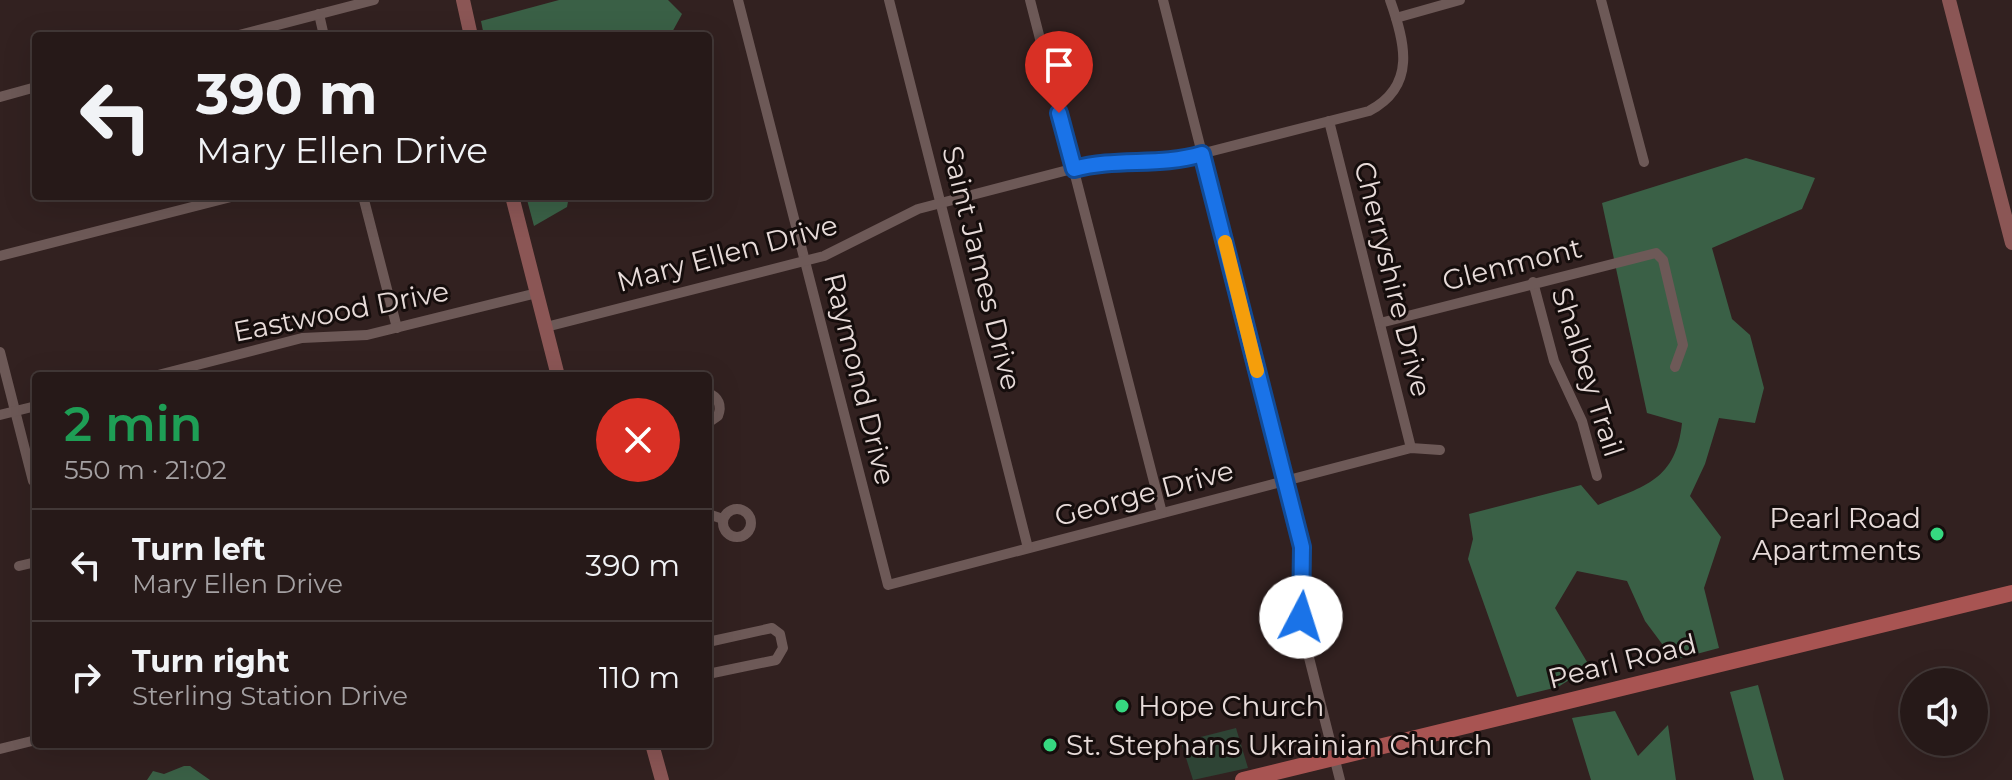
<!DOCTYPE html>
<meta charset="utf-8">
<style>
body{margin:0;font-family:Montserrat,sans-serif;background:#2e2221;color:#f1f3f6;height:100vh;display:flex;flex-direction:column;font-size:30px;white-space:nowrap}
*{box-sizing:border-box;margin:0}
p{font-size:26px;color:#a4a0a2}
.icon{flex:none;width:44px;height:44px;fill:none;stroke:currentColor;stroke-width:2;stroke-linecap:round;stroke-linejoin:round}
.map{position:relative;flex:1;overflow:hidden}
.panel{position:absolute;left:32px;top:372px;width:680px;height:376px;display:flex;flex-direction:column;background:#261918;border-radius:8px;box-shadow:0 8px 32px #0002,0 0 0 2px #423837}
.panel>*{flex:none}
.banner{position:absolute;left:32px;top:32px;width:680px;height:168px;border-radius:8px;box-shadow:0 8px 32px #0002,0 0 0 2px #423837;background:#261918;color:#f1f3f6;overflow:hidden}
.fabs{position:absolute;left:1900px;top:668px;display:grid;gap:16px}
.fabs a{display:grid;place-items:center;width:88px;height:88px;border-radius:50%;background:#261918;box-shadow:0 8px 32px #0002,0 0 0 2px #423837;font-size:40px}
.pin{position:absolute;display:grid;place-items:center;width:68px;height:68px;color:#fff;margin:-82px -34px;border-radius:50% 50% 50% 0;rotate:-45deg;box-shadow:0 0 8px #0007}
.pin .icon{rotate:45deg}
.me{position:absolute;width:88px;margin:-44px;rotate:5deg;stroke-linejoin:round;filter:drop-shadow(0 0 6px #0008)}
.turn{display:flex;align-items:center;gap:28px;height:168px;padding:0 32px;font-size:36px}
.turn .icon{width:104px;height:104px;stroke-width:2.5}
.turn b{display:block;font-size:56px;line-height:68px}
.round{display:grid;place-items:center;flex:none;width:84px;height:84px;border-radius:42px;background:#2e2221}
.headline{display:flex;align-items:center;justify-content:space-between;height:136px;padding:0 32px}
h1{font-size:48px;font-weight:600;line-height:60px;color:#1e9e55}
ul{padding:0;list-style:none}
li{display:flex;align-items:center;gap:24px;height:112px;padding:0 32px;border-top:2px solid #423837}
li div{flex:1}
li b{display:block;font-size:30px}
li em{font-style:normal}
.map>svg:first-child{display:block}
.green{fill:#2e4435}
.forest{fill:#3a6046}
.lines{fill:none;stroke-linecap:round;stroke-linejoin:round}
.street{stroke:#6d5957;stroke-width:10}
.secondary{stroke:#8b5655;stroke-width:14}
.primary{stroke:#a85452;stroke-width:16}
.route-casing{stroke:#114b97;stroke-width:20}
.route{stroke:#1a73e8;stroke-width:14}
.slow{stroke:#f59e0b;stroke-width:14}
.poi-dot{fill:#36d880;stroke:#150d0c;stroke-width:3}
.labels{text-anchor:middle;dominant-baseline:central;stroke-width:6;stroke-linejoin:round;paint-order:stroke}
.street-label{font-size:28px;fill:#e7dbd9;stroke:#150d0c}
.poi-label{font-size:28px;fill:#e7dbd9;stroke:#150d0c;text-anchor:start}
</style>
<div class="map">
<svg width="2012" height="780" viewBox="0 0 2012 780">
<rect width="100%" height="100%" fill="#322120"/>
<polygon class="green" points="1236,728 1248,768 1193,780 1181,742"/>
<g class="forest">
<polygon points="559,0 668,0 682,14 670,36 484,36 481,21"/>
<path d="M 1746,158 L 1815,178 L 1802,209 L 1712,248 L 1732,319 L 1750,335 L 1764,388 L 1755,423 L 1719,418 L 1705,464 L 1690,496 L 1721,537 L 1704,588 L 1719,648 L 1674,660 L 1645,621 L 1627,581 L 1577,571 L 1555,608 L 1590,667 L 1558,687 L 1517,697 L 1468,559 L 1473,539 L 1469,514 L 1581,485 L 1598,505 C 1645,486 1676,480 1682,423 L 1647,413 L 1602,203 Z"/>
<polygon points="526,196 569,196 567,207 534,226"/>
<polygon points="1758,685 1784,780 1754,780 1730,692"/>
<polygon points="1615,711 1638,756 1668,725 1676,780 1591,780 1572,718"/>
<polygon points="184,766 190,766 210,780 147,780 153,771 164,774"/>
</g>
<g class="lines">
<g class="street">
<polyline points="738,0 888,585 1411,448 1440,450"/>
<polyline points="889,0 1028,548"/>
<polyline points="1030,0 1162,513"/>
<polyline points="1163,0 1302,547 1302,630 1340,780"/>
<polyline points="1601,0 1644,162"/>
<polyline points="319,14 324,36"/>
<polyline points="1396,18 1460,0"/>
<polyline points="235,36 374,0"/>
<polyline points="0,97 36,87"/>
<polyline points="1329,121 1411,448"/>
<polyline points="363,196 397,328"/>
<polyline points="0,256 235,196"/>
<polyline points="1533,282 1554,361 1582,421 1597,476"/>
<polyline points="1380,323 1656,253 1663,260 1683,345 1675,367"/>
<path d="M 546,327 L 824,256 L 918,209 L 1095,163 L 1173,161 L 1369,111 C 1417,86 1405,42 1390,0"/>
<polyline points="0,352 33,481"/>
<polyline points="154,376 302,338 367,335 537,293"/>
<path d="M 708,393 C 719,397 722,406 718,416 L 708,423"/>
<polyline points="0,415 36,406"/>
<circle cx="737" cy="523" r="14"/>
<polyline points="708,514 723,519"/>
<polyline points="19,566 36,562"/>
<polyline points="708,642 772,628 780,634 783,648 776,660 708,674"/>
<polyline points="0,749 36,740"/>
</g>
<g class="secondary">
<polyline points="463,0 471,36"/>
<polyline points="1949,0 2012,243"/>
<polyline points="512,196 558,376"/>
<polyline points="652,744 662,780"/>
</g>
<polyline class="primary" points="1243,780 2012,593"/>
</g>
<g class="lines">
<defs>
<path id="route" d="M 1059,113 L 1074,169 C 1117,157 1159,167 1202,154 L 1302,547 L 1301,617"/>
</defs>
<use href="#route" class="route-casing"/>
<use href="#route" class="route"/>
<polyline class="slow" points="1225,242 1257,371"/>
</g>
<g class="poi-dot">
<circle cx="1937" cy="534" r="8"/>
<circle cx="1122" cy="706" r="8"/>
<circle cx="1050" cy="745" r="8"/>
</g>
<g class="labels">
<g class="street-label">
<text transform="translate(727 253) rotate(-15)">Mary Ellen Drive</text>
<text transform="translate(1512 264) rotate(-14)">Glenmont</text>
<text transform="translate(982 268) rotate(76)">Saint James Drive</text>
<text transform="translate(1393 279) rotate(76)">Cherryshire Drive</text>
<text transform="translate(341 311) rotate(-11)">Eastwood Drive</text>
<text transform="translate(1588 372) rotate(72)">Shalbey Trail</text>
<text transform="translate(860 379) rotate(76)">Raymond Drive</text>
<text transform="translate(1144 493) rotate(-15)">George Drive</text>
<text transform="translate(1622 661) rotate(-14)">Pearl Road</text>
</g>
<g class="poi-label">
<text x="1921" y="518" text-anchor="end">Pearl Road<tspan x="1921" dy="32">Apartments</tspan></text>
<text x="1138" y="706">Hope Church</text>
<text x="1066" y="745">St. Stephans Ukrainian Church</text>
</g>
</g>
</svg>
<div class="fabs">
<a><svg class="icon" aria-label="sound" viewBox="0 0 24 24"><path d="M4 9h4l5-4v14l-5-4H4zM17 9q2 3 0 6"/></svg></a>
</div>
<div class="pin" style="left:1059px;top:113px;background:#d93025"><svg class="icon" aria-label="arrive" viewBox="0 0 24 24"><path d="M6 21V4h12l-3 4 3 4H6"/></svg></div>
<svg class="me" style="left:1301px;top:617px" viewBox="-20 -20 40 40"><circle r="19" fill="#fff"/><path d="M0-13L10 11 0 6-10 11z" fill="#1a73e8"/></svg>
<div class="banner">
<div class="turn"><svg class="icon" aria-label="left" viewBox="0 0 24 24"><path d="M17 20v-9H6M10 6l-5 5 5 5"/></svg><div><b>390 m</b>Mary Ellen Drive</div></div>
</div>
<section class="panel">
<div class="headline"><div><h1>2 min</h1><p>550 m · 21:02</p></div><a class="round" style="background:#d93025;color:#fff"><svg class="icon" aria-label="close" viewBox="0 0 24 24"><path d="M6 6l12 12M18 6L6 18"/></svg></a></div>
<ul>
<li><svg class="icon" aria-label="left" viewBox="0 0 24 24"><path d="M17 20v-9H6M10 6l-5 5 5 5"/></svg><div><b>Turn left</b><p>Mary Ellen Drive</p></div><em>390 m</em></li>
<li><svg class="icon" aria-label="right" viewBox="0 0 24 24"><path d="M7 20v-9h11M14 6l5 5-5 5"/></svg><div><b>Turn right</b><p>Sterling Station Drive</p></div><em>110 m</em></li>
</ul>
</section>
</div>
